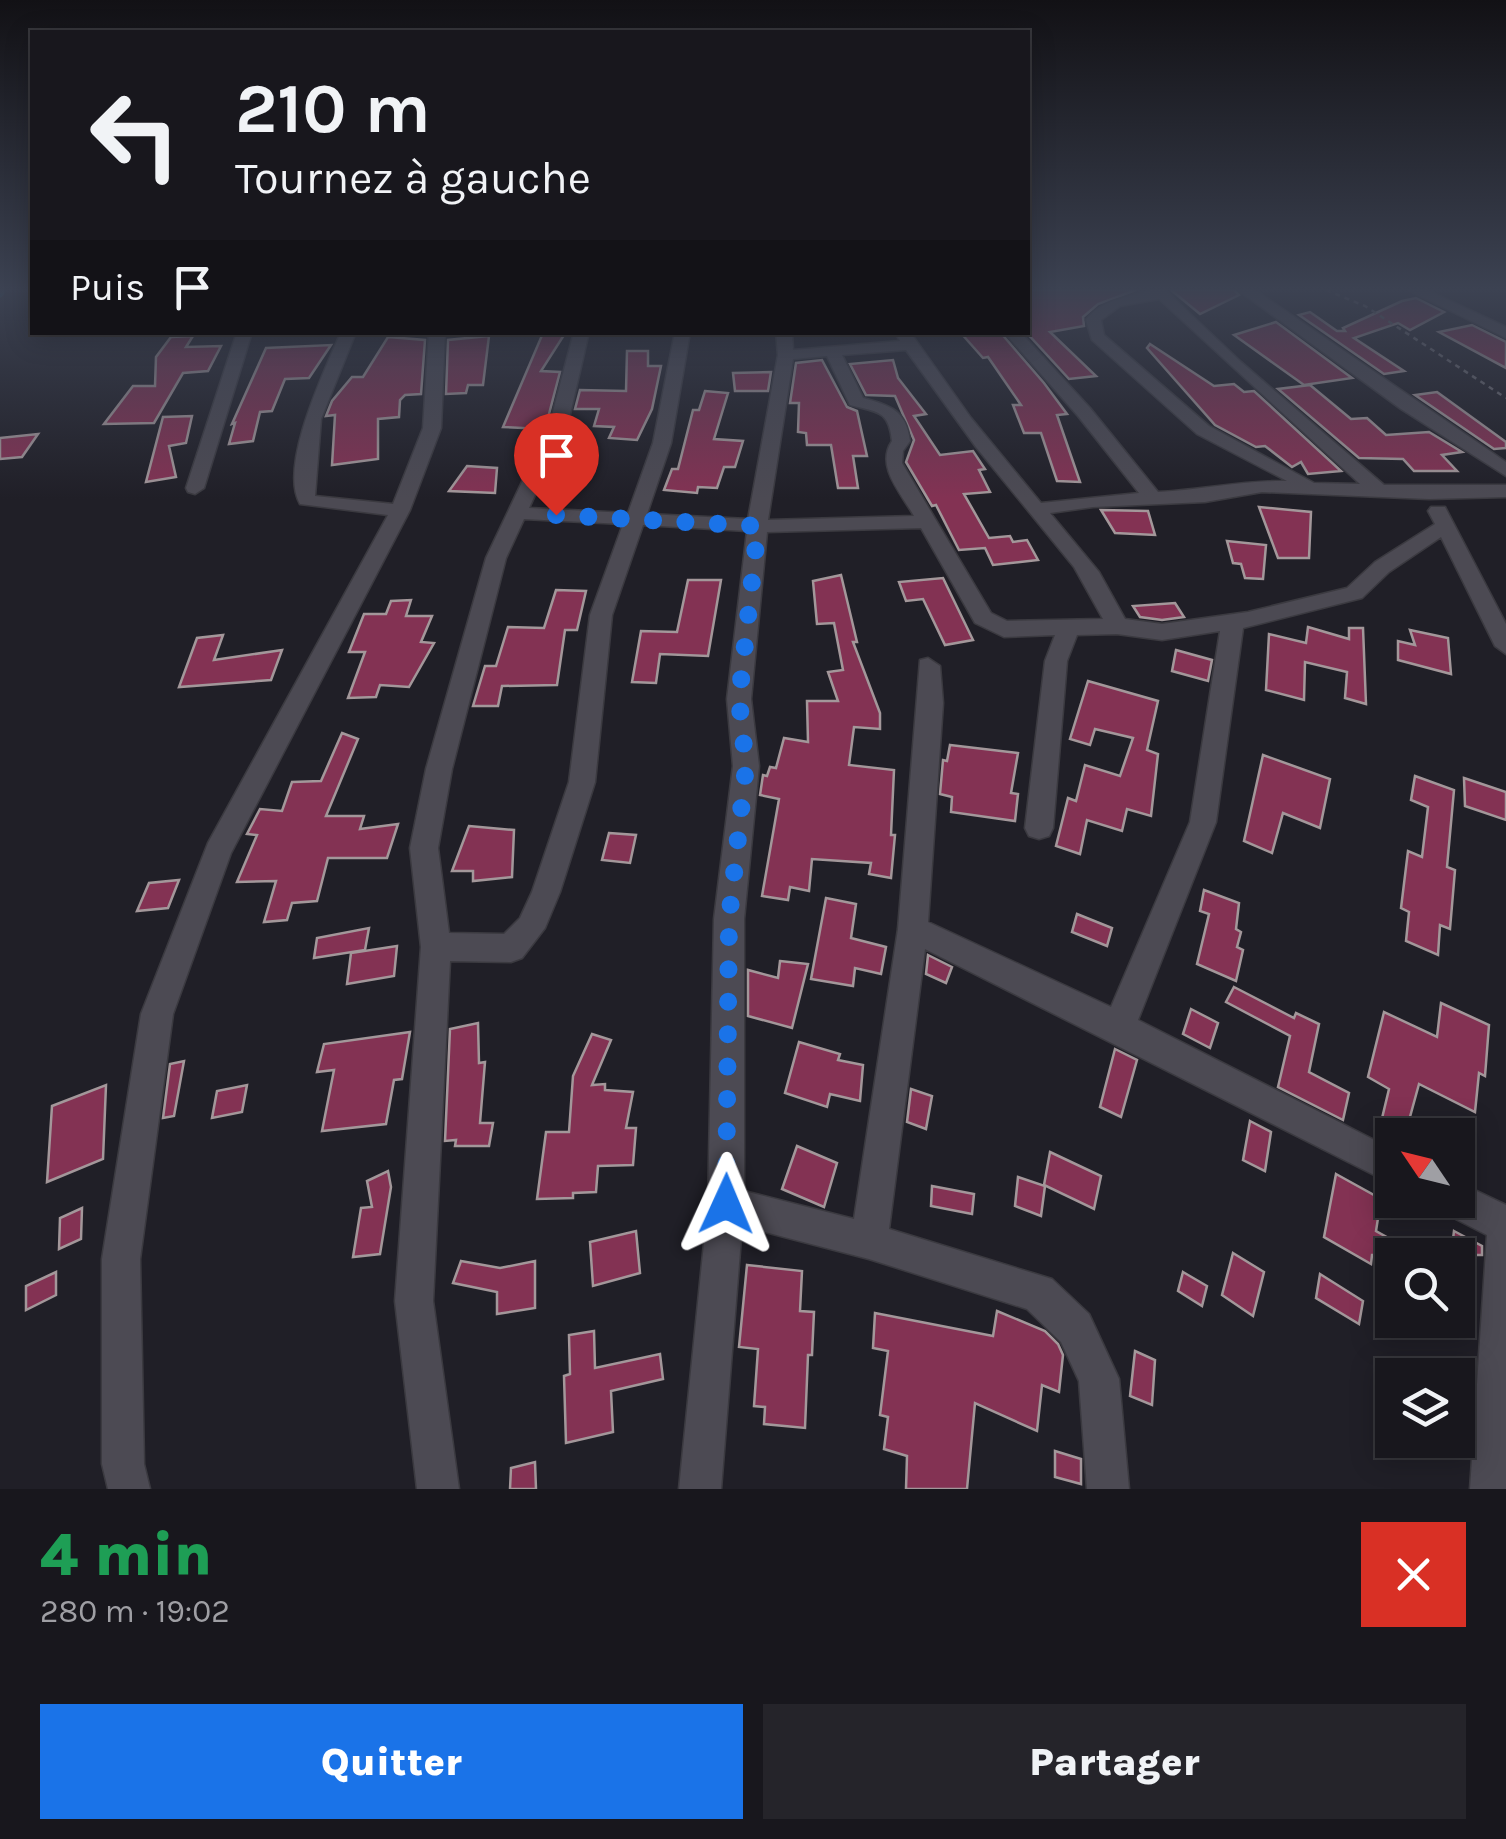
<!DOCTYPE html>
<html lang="fr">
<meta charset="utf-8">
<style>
body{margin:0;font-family:Karla,sans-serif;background:#25242a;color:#f1f3f6;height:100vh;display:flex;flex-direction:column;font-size:38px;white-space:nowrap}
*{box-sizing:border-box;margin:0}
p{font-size:32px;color:#9f9fa4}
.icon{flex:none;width:55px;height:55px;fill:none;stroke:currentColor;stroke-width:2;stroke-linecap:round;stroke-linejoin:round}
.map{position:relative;height:1489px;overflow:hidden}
.panel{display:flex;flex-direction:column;background:#18171d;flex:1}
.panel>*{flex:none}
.guide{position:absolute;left:30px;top:30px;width:1000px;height:305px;border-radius:0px;box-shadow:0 5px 25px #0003,0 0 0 2px #36363b;background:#18171d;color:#f1f3f6;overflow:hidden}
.needle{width:65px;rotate:305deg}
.tools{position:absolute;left:1375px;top:1118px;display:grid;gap:20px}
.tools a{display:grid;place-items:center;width:100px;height:100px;border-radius:0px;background:#18171d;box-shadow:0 5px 25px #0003,0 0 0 2px #36363b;font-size:50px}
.pin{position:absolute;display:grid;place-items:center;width:85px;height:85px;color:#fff;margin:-102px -42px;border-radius:50% 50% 50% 0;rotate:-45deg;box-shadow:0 0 10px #0007}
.pin .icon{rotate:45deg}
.me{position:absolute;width:110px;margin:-55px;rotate:1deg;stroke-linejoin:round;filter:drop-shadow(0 0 8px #0008)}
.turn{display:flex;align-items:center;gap:35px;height:210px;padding:0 40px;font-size:45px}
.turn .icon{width:130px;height:130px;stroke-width:2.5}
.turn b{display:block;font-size:70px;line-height:85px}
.then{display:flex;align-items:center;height:95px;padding:0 40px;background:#0003;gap:20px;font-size:38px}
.round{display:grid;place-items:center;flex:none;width:105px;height:105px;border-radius:0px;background:#25242a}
.headline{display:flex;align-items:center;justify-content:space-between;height:170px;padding:0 40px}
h1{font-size:60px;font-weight:800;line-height:75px;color:#1e9e55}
.cta{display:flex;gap:20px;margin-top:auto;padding:20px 40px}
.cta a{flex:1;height:115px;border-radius:0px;background:#1a73e8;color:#fff;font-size:40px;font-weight:800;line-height:115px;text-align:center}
.cta a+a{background:#25242a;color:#f1f3f6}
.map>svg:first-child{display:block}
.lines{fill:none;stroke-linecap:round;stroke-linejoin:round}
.stream{stroke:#086788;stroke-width:5}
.building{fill:#833253;stroke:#a3979a;stroke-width:2.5}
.street-casing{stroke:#3b3a40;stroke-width:3}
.path{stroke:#6b6a71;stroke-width:2.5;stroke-dasharray:5 5;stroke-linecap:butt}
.street{fill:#4c4a53;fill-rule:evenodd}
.route{stroke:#1a73e8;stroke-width:18;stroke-dasharray:0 32.4}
</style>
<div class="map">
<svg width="1506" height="1489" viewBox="0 0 1506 1489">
<rect width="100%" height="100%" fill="#201f27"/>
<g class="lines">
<polyline class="stream" points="0,295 4,290"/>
</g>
<g class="building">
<polygon points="1028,290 1136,290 1098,304 1083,317 1084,326 1050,332 1096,376 1069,379 1026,332"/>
<polygon points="1171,290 1234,290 1239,295 1200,314"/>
<polygon points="1416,298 1444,312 1410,330 1398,323 1354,338 1404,371 1384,374 1299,315 1310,312 1337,331 1345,331 1343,328 1402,301"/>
<polygon points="1276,322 1352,378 1304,385 1234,335"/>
<polygon points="1472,325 1506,342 1506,368 1439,332"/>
<polygon points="960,332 1000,332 1044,383 1067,414 1057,415 1080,482 1057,481 1041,433 1024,433 1013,405 1021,405 988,357 983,358"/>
<polygon points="543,333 564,335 541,371 560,372 549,414 542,429 503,427"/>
<polygon points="193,336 186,347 221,346 208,371 183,373 154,423 104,424 133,386 155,386 156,357 171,337"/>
<polygon points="489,336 483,385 468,385 466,393 446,394 448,340"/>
<polygon points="388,337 425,340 421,394 405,395 400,400 399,417 378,419 378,459 332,465 335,415 326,416 332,401 352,377 363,377"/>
<polygon points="1150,344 1214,386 1234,384 1244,392 1254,391 1341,471 1308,474 1301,462 1292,467 1265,446 1256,447 1215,425 1147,348"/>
<polygon points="331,345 309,378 285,379 272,411 260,412 253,441 229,444 235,423 232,424 266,348"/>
<polygon points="627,351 648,351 648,366 661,366 652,409 637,440 609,438 614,427 594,426 599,409 575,409 580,390 626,391"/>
<polygon points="822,360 847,407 857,411 867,456 853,456 858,488 838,488 831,445 807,445 806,433 798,432 799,403 790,403 796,363"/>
<polygon points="893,360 898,378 926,414 914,416 940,455 973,451 985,469 979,470 990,492 964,494 989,538 1010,536 1013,542 1027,540 1038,560 993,565 985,548 959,550 936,505 932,506 906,462 914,440 895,396 866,395 850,364"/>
<polygon points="771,372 768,391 735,391 733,373"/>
<polygon points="1310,385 1351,419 1367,418 1386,435 1429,432 1462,452 1442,455 1457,471 1414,471 1403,459 1359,458 1278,389"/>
<polygon points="705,391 728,393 714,439 743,441 735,467 724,467 717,488 698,487 697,493 664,490 672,469 678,469 693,410 699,410"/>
<polygon points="1437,392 1506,442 1506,448 1494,449 1415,395"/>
<polygon points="192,416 186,443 169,446 176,477 146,482 163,417"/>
<polygon points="38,434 22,457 0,459 0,438"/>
<polygon points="467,466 497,468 495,493 449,491"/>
<polygon points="1259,507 1311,512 1309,558 1278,558"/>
<polygon points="1101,510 1148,511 1155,535 1115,533"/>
<polygon points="1227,541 1266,545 1263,579 1245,578 1241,564 1233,563"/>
<polygon points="841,575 857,642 853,642 880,713 880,729 854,727 849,765 894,770 891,835 895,835 891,878 869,874 871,863 812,859 809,891 790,887 788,900 762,896 779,799 760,795 763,775 767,776 770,767 776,768 784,738 808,742 807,701 838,701 828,672 843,670 834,623 817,624 813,581"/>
<polygon points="943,578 973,640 945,645 923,599 906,601 899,582"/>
<polygon points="688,580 721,580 708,656 660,654 656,683 632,682 641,631 677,632"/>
<polygon points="556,590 586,591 577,630 565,630 557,685 502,686 498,706 473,706 485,666 496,666 508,627 544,628"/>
<polygon points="411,600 406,616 432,616 421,642 434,643 409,687 380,685 376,697 348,698 365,652 349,652 364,614 386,614 391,601"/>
<polygon points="1175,603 1184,617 1162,620 1140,617 1133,606"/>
<polygon points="1308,627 1349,639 1349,628 1363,628 1366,704 1345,698 1347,672 1305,662 1304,700 1266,690 1269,634 1306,643"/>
<polygon points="1410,630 1448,638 1451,674 1398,660 1398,641 1415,645"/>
<polygon points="223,635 214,660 282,650 271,680 179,687 197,638"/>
<polygon points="1176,650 1212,660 1208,681 1172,671"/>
<polygon points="1088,681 1158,701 1147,750 1158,754 1151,816 1127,809 1122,831 1087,820 1080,854 1056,846 1068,798 1076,801 1085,765 1120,776 1133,738 1095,729 1090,745 1070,739"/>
<polygon points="342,733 358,739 326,816 364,816 360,829 398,824 387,858 328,858 317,901 292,903 287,920 264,922 276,881 237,882 257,835 247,834 260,809 282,811 292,782 321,781"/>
<polygon points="950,745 1018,753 1011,793 1018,794 1015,821 951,812 952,797 940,794 943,760 947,761"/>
<polygon points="1263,755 1330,779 1320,828 1283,813 1272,853 1244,841"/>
<polygon points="1415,776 1454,790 1447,867 1455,870 1450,929 1440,925 1438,955 1406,941 1409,912 1401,908 1408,851 1422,857 1428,807 1411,800"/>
<polygon points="1464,778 1506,792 1506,820 1465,806"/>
<polygon points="469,826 514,830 512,877 473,881 473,871 452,871"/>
<polygon points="609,833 636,835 630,863 602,860"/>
<polygon points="179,880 168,908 137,911 149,883"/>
<polygon points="1204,890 1239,903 1236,929 1241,932 1237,947 1243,950 1236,981 1197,964 1209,914 1200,911"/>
<polygon points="826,898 856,904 851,938 886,947 881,974 855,968 853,986 811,979"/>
<polygon points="1077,914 1112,928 1107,946 1072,932"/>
<polygon points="369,928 365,950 314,958 317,938"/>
<polygon points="397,946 394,976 347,984 351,953"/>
<polygon points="928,955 952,967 946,983 926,974"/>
<polygon points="780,961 808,964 792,1028 748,1016 748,970 778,978"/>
<polygon points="1234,987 1294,1018 1296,1013 1319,1024 1309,1072 1349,1093 1343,1120 1278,1087 1290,1036 1226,1002"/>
<polygon points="1441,1003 1489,1025 1485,1076 1479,1073 1475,1112 1419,1084 1405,1135 1378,1135 1389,1089 1368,1077 1384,1012 1437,1037"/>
<polygon points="1191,1009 1218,1023 1210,1048 1183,1034"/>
<polygon points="478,1023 479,1063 485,1062 480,1123 493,1123 489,1146 455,1146 456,1140 445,1141 450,1029"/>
<polygon points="410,1032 402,1079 394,1080 386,1124 322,1131 334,1070 317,1072 324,1044"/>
<polygon points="592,1034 611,1040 592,1085 605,1084 605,1090 633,1092 626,1128 636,1128 633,1165 598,1166 596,1192 573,1193 573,1198 537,1199 546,1132 569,1132 573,1076"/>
<polygon points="799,1042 840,1054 838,1060 863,1065 860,1101 830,1094 827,1107 785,1093"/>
<polygon points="1115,1049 1137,1060 1121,1117 1100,1107"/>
<polygon points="184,1061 174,1116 163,1118 170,1064"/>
<polygon points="106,1085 103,1159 47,1182 52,1106"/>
<polygon points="247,1085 242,1112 212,1118 217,1091"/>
<polygon points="911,1089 932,1096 926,1129 907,1122"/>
<polygon points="1250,1121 1271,1132 1265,1171 1243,1160"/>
<polygon points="797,1146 837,1163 824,1207 782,1189"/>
<polygon points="1050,1152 1101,1176 1094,1209 1044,1185"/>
<polygon points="388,1171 391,1187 380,1254 353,1257 361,1208 372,1207 367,1181"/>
<polygon points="1336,1174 1381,1199 1376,1231 1419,1255 1372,1255 1371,1264 1324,1237"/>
<polygon points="1018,1177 1045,1186 1041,1216 1015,1206"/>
<polygon points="932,1186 974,1194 972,1214 931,1206"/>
<polygon points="82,1208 81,1239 59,1249 60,1218"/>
<polygon points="636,1231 640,1273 593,1286 590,1242"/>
<polygon points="1454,1231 1482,1246 1482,1255 1451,1255"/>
<polygon points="1233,1253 1264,1272 1253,1316 1222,1295"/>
<polygon points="461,1261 500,1268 535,1261 535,1308 497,1314 497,1292 453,1283"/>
<polygon points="747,1265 802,1271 800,1311 814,1312 812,1355 808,1355 805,1428 764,1424 765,1407 754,1406 758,1349 739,1347"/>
<polygon points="56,1272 56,1295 26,1310 26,1286"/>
<polygon points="1183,1272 1207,1286 1202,1306 1178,1291"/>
<polygon points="1320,1274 1363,1301 1359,1324 1316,1298"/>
<polygon points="997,1311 1045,1331 1058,1344 1063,1355 1059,1392 1042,1385 1037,1431 975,1403 967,1489 906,1489 907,1456 884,1449 888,1417 880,1415 888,1351 873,1348 875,1313 993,1336"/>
<polygon points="594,1331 595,1368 660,1354 663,1379 611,1391 613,1432 566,1443 564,1376 570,1374 569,1335"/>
<polygon points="1135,1351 1155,1360 1152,1405 1130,1396"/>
<polygon points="1055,1451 1081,1459 1081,1484 1055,1477"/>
<polygon points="535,1462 536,1489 510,1489 511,1468"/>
</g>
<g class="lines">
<defs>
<g id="street">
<path d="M 1150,290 L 1165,290 L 1241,362 L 1384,485 L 1506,485 L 1506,497 L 1429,499 L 1262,492 L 1205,502 L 1093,507 L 1050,513 L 1099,572 L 1125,619 L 1162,624 L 1248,612 L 1347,588 L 1375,562 L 1435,524 L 1428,511 L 1431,507 L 1445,507 L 1506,624 L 1506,654 L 1495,646 L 1441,537 L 1389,572 L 1362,598 L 1243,628 L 1216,822 L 1138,1020 L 1392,1149 L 1392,1184 L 925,949 L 889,1229 L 1052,1279 L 1089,1314 L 1119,1379 L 1129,1489 L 1087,1489 L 1079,1381 L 1061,1342 L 1027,1309 L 869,1259 L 742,1226 L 721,1489 L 679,1489 L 708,1204 L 714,919 L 733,766 L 727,699 L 747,531 L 643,525 L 612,615 L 595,782 L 560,892 L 545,928 L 522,958 L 511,962 L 450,961 L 433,1301 L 459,1489 L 417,1489 L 395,1301 L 421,947 L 410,848 L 426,769 L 486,558 L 550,423 L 574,332 L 589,332 L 568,423 L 529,508 L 628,513 L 653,443 L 675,332 L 690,332 L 671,443 L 647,514 L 748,519 L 778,355 L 776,332 L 792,332 L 793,350 L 900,341 L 895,332 L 910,332 L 971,418 L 1041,503 L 1139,493 L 1078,416 L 1004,332 L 1020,332 L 1090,408 L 1158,492 C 1201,490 1244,480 1287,481 L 1197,434 L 1092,340 L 1086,320 C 1103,298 1129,298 1150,290 ZM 1159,299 L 1360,484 L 1314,483 L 1209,426 L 1104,335 L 1101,320 L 1120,306 ZM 906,350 L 976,447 L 1074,567 L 1103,619 L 1007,621 L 991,613 L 902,463 L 903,451 L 910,441 C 906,410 891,406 863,398 L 842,355 ZM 827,356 L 850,405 C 877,412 889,410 892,441 C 875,466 901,493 914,516 L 768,520 L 793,359 ZM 524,519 L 623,524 L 590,615 L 569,782 L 532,892 L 520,918 L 504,934 L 449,933 L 438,848 L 452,769 L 506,558 ZM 921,528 L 975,623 L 1004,637 L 1055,635 L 1045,661 L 1025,828 L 1029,836 L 1039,839 L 1049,836 L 1053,828 L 1067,661 L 1077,635 L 1117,634 L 1162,640 L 1220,631 L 1190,822 L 1111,1007 L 928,922 L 943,703 L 940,666 L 928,658 L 920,660 L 898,929 L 854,1219 L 744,1191 L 744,919 L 759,766 L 751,699 L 767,532 Z"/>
<polygon points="1238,290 1255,290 1506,462 1506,476 1401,409"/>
<polygon points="1408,290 1427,290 1506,327 1506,338"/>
<polygon points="237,332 252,332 204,488 195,494 188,492 186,488"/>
<path d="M 341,332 L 356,332 L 321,419 L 315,496 L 393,504 L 423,428 L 429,332 L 445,332 L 441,428 L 410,510 L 231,853 L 173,1014 L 140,1259 L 144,1464 L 150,1489 L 108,1489 L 102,1464 L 102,1259 L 141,1014 L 208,843 L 388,515 L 300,504 C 278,466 325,370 341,332 Z"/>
<polygon points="1458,1182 1506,1205 1506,1489 1470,1489 1487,1235 1444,1213 1439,1200 1458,1200"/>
</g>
</defs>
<use href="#street" class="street-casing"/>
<polyline class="path" points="1326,290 1365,306 1506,398"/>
<use href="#street" class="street"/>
</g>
<linearGradient id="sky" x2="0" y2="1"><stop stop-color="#121115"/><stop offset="0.58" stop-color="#3c4252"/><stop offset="1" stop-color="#3c4252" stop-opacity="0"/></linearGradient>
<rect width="1506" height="499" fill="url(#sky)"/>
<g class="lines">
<polyline class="route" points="556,515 758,526 739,699 746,766 729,919 726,1204"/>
</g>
</svg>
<div class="tools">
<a><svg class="needle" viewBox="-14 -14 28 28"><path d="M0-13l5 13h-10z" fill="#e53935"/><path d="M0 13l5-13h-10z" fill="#9f9fa4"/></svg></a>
<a><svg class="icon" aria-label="search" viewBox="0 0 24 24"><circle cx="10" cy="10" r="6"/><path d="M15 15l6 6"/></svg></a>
<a><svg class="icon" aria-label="layers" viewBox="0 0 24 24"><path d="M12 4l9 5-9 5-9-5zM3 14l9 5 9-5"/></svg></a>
</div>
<div class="pin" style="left:556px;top:515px;background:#d93025"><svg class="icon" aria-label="arrive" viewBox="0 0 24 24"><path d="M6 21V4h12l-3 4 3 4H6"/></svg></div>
<svg class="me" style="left:726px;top:1204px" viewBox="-20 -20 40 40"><path d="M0-17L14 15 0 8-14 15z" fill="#1a73e8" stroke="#fff" stroke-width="4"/></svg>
<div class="guide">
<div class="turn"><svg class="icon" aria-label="left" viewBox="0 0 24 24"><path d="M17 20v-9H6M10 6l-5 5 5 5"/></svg><div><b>210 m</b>Tournez à gauche</div></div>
<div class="then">Puis<svg class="icon" aria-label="arrive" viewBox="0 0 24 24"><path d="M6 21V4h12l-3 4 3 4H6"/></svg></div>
</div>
</div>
<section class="panel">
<div class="headline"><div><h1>4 min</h1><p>280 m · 19:02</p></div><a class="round" style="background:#d93025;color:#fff"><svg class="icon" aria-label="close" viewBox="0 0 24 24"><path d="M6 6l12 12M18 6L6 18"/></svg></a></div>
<div class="cta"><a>Quitter</a><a>Partager</a></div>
</section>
